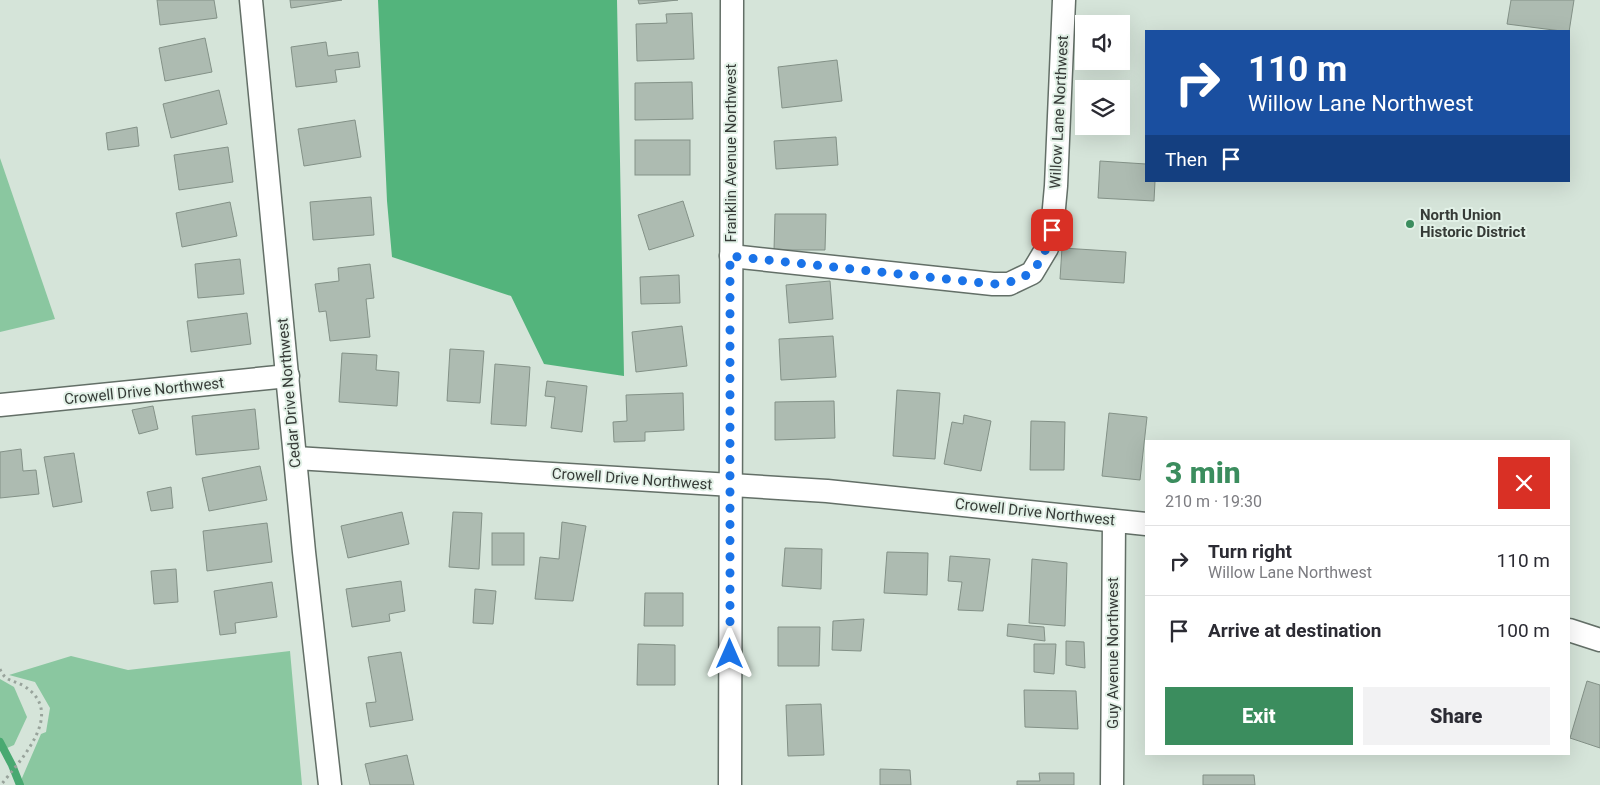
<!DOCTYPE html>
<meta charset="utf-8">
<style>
body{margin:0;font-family:Roboto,sans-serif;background:#f2f2f3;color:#2b2b33;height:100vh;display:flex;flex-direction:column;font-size:19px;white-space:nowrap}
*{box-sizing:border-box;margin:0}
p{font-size:16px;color:#7c7c81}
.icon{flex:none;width:28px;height:28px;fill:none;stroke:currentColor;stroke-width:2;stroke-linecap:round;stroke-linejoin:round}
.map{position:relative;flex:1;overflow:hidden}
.panel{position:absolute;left:1145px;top:440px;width:425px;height:315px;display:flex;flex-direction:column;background:#fff;border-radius:0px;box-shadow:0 5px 20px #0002}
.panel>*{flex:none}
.guide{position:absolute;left:1145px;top:30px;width:425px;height:152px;border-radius:0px;box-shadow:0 5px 20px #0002;background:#1a4fa0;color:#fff;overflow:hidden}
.buttons{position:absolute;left:1075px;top:15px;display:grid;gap:10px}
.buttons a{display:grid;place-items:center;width:55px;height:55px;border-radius:0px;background:#fff;box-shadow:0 5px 20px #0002;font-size:25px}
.pin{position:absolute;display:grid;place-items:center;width:42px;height:42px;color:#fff;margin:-21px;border-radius:10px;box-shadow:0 2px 8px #0006}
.me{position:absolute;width:55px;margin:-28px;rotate:0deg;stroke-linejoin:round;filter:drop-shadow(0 0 4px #0008)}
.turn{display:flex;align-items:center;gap:18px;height:105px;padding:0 20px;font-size:22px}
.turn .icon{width:65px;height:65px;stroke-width:2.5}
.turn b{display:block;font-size:35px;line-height:42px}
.then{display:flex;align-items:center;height:48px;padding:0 20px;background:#0003;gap:10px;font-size:19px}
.round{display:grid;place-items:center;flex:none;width:52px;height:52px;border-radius:0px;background:#f2f2f3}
.headline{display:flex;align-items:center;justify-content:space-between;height:85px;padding:0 20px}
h1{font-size:30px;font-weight:800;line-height:38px;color:#3b8d5e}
.primary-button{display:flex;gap:10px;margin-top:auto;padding:10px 20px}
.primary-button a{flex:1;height:58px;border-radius:0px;background:#3b8d5e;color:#fff;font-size:20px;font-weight:800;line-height:58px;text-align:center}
.primary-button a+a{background:#f2f2f3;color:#2b2b33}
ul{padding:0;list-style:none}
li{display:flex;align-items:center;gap:15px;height:70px;padding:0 20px;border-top:1px solid #e1e1e2}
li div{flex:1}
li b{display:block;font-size:19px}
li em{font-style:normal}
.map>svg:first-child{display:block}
.green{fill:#8ac7a0}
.forest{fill:#53b47c}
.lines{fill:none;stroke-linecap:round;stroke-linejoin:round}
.stream{stroke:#48a971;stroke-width:8}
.building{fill:#adbbb1;stroke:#839187}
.street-casing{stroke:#636f67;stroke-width:25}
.path{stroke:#98a39b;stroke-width:3;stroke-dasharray:2.5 4;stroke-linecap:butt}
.street{stroke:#fff;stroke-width:22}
.route{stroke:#1a73e8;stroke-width:9;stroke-dasharray:0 16.2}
.poi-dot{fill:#3b8d5e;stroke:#e2f1e7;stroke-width:2}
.labels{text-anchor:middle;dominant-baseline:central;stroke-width:4;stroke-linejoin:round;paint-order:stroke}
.street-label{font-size:15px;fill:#363b37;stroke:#e2f1e7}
.poi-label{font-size:15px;font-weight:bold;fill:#363b37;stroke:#e2f1e7;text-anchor:start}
</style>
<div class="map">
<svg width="1600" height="785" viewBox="0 0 1600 785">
<rect width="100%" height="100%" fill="#d5e4d9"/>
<g class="green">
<polygon points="0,158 55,319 0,332"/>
<polygon points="290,651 302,785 19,785 41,734 46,732 50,708 35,682 9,675 71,656 128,670"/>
<polygon points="0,679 14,687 27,717 14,745 0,751"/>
</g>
<polygon class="forest" points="378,0 617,0 624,376 544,364 511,296 392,257 387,201"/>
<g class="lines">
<polyline class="stream" points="0,742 12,765 20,785"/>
</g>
<g class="building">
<polygon points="157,0 214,0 217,18 160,25"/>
<polygon points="290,0 342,0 291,8"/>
<polygon points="638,0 678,0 639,4"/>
<polygon points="1511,0 1574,0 1569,32 1507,24"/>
<polygon points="692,13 694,59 637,61 636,24 667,23 666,14"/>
<polygon points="205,38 212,72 165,81 159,48"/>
<polygon points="326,42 328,56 358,52 360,67 335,70 337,82 296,87 291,47"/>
<polygon points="837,60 842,101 782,108 778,67"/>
<polygon points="692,82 693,119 635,120 635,83"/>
<polygon points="219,90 227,124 171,138 163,104"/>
<polygon points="355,120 361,157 304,166 298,129"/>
<polygon points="137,127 139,146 108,150 106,133"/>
<polygon points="836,137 838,165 776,169 774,141"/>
<rect x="635" y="140" width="55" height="35"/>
<polygon points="228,147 233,182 179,190 174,155"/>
<polygon points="1100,161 1146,164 1146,181 1155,181 1154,201 1098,198"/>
<polygon points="371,197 374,235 313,240 310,202"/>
<polygon points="683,201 694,236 649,250 638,215"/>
<polygon points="230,202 237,236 182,247 176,213"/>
<polygon points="775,214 826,214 825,250 774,250"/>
<polygon points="1062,248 1126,252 1124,283 1060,279"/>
<polygon points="240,259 244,294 198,298 195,264"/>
<polygon points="370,264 374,298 366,299 370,337 330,341 326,311 319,312 315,284 339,281 338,268"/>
<polygon points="679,275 680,303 641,304 640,277"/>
<polygon points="830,281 833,319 789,323 786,285"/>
<polygon points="247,313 251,344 191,352 187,321"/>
<polygon points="682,326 687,366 636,372 632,332"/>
<polygon points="833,336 836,377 781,380 779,339"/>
<polygon points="450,349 484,351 480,403 447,401"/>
<polygon points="342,353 377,355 376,370 399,372 397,406 339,402"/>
<polygon points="495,364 530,367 526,426 491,424"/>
<polygon points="547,381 587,386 582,432 551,428 555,397 545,396"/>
<polygon points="897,390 940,393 935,459 893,456"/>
<polygon points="683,393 684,430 645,432 645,441 614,442 613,422 627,421 626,395"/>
<polygon points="834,401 835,438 775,440 775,402"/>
<polygon points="153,406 158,429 139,434 132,410"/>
<polygon points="255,409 259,449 196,455 192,416"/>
<polygon points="1109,413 1147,417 1140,480 1102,476"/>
<polygon points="964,415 991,421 981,471 944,464 952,422 963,424"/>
<polygon points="1031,421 1065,422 1064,470 1030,470"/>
<polygon points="21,449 23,471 36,470 39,494 0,498 0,452"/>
<polygon points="74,453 82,502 53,507 44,457"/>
<polygon points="260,466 267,500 209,511 202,478"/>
<polygon points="171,487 173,508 151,511 147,492"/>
<polygon points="402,512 409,544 348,558 341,526"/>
<polygon points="453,512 482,513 479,569 449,567"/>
<polygon points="562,522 586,526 573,601 535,599 540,557 559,559"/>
<polygon points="267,523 272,562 207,571 203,531"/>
<rect x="492" y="533" width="32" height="32"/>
<polygon points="785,548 822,549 821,589 782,586"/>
<polygon points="887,552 928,553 927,595 884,593"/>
<polygon points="950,556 990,559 983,611 958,610 962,582 948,581"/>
<polygon points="1032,559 1067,563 1065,626 1029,623"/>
<polygon points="176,569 178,602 154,604 151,571"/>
<polygon points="401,581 405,611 389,614 390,621 352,627 346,589"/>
<polygon points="272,582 277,617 235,623 236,633 220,635 214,591"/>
<polygon points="475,589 496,591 493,624 473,623"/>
<polygon points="645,593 683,593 683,626 644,626"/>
<polygon points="864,619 861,651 832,650 833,621"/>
<polygon points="1008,624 1044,627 1045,641 1007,636"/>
<polygon points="778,627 820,627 819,666 778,666"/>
<polygon points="1066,641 1084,642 1085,668 1066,665"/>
<polygon points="638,644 675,645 675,685 637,685"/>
<polygon points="1034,644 1056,644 1054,674 1034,672"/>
<polygon points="401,652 413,720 370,727 366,703 376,702 368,657"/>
<polygon points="1587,681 1600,685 1600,748 1570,738"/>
<polygon points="1024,690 1076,691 1078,729 1025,727"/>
<polygon points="821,704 824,755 788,756 786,705"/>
<polygon points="407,755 414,785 370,785 365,764"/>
<polygon points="880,769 910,770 911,785 880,785"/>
<polygon points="1039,773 1074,773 1074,785 1017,785 1017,781 1040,781"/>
<polygon points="1203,775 1254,775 1255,785 1203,785"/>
</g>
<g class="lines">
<defs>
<g id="street">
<polyline points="251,0 304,552 330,785"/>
<polyline points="731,256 993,284 1009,284 1032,273 1047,248 1052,230 1056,186 1064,0"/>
<polyline points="0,405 288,376"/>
<polyline points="296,458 827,491 1146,524"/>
<polyline points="1569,630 1600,640"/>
<polyline points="730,785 732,0"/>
<polyline points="1112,785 1114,521"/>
</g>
</defs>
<use href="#street" class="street-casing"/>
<path class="path" d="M 0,669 C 5,682 14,680 24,686 C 67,713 20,760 1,785"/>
<use href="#street" class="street"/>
</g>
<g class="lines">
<path class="route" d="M 730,654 L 730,256 L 993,284 C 1032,282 1042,265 1052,230"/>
</g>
<circle class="poi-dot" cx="1410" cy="224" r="5"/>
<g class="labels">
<g class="street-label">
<text transform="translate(1059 112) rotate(-87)">Willow Lane Northwest</text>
<text transform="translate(731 153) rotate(-90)">Franklin Avenue Northwest</text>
<text transform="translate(144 391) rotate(-6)">Crowell Drive Northwest</text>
<text transform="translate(289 393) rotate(-95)">Cedar Drive Northwest</text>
<text transform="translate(632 479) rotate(4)">Crowell Drive Northwest</text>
<text transform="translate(1035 512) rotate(6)">Crowell Drive Northwest</text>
<text transform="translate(1113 653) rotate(-90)">Guy Avenue Northwest</text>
</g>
<g class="poi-label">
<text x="1420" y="215">North Union<tspan x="1420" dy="17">Historic District</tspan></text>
</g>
</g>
</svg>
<div class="buttons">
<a><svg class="icon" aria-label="sound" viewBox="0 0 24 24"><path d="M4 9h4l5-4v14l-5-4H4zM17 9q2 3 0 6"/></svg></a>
<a><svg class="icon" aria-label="layers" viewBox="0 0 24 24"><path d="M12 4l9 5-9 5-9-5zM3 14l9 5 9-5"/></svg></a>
</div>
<div class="pin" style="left:1052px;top:230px;background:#d93025"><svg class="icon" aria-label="arrive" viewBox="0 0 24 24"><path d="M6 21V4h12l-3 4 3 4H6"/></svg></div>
<svg class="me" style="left:730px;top:654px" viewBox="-20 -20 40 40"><path d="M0-17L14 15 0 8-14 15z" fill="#1a73e8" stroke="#fff" stroke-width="4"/></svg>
<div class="guide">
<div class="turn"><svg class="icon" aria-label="right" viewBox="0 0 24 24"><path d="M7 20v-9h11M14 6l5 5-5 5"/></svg><div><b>110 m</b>Willow Lane Northwest</div></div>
<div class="then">Then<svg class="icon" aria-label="arrive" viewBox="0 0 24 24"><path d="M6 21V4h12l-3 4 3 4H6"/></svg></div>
</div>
<section class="panel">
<div class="headline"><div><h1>3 min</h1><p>210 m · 19:30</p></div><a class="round" style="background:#d93025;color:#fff"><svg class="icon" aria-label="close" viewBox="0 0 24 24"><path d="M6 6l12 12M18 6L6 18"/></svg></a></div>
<ul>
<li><svg class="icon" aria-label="right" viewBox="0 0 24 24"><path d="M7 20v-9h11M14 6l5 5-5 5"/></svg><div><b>Turn right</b><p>Willow Lane Northwest</p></div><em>110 m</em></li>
<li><svg class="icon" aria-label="arrive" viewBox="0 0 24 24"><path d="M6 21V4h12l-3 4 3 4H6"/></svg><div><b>Arrive at destination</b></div><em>100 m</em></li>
</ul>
<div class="primary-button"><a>Exit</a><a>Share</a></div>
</section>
</div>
